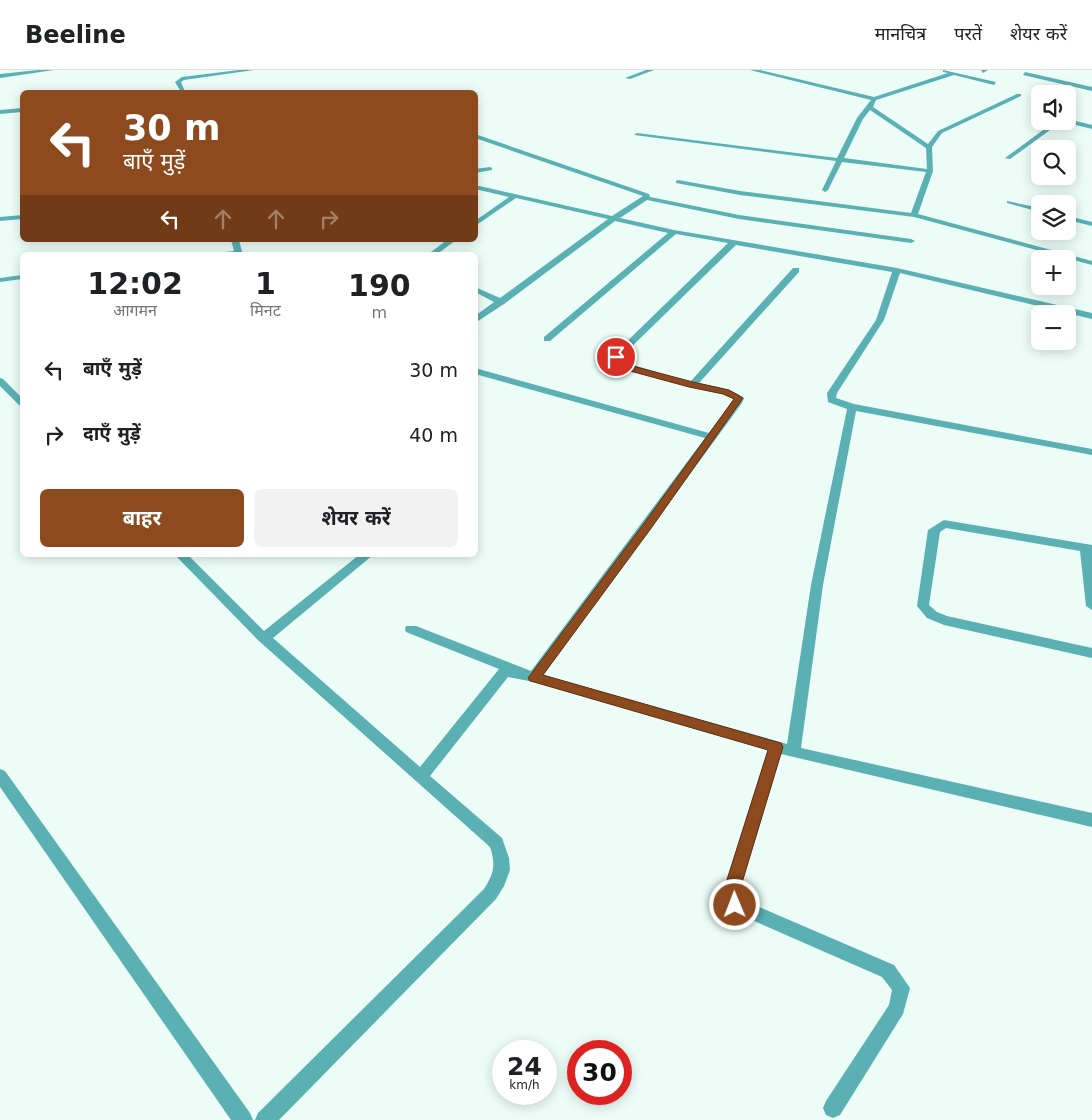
<!DOCTYPE html>
<html lang="hi">
<meta charset="utf-8">
<style>
body{margin:0;font-family:"DejaVu Sans","Noto Sans Devanagari",sans-serif;background:#f2f2f2;color:#202124;height:100vh;display:flex;flex-direction:column;font-size:19px;white-space:nowrap}
*{box-sizing:border-box;margin:0}
p{font-size:16px;color:#757577}
.icon{flex:none;width:28px;height:28px;fill:none;stroke:currentColor;stroke-width:2;stroke-linecap:round;stroke-linejoin:round}
.map{position:relative;flex:1;overflow:hidden}
.drawer{position:absolute;left:20px;top:182px;width:458px;height:305px;display:flex;flex-direction:column;background:#fff;border-radius:8px;box-shadow:0 2px 12px #0003}
.drawer>*{flex:none}
.guide{position:absolute;left:20px;top:20px;width:458px;height:152px;border-radius:8px;box-shadow:0 2px 12px #0003;background:#8e4a1f;color:#fff;overflow:hidden}
.fabs{position:absolute;left:1031px;top:15px;display:grid;gap:10px}
.fabs a{display:grid;place-items:center;width:45px;height:45px;border-radius:8px;background:#fff;box-shadow:0 2px 12px #0003;font-size:25px}
.speed{position:absolute;left:492px;top:970px;display:flex;gap:10px;font-size:25px;font-weight:700;text-align:center}
.speed>*{display:grid;place-content:center;width:65px;height:65px;border-radius:50%;background:#fff;box-shadow:0 2px 12px #0003;line-height:1}
.speed small{font-size:12px;font-weight:400}
.speed .limit{border:8px solid #d22;background:#fff;color:#111}
.pin{position:absolute;display:grid;place-items:center;width:42px;height:42px;color:#fff;margin:-21px;border:2px solid #fff;border-radius:50%;box-shadow:0 1px 5px #0007}
.me{position:absolute;width:55px;margin:-28px;rotate:359deg;stroke-linejoin:round;filter:drop-shadow(0 0 4px #0008)}
.turn{display:flex;align-items:center;gap:18px;height:105px;padding:0 20px;font-size:22px}
.turn .icon{width:65px;height:65px;stroke-width:2.5}
.turn b{display:block;font-size:35px;line-height:42px}
.lanes{display:flex;align-items:center;height:48px;padding:0 20px;background:#0003;justify-content:center;gap:25px;direction:ltr}
.lanes .off{opacity:.35}
.eta{display:flex;justify-content:space-evenly;align-items:center;height:85px;text-align:center}
.eta b{font-size:30px;font-weight:700;line-height:35px}
.primary-button{display:flex;gap:10px;margin-top:auto;padding:10px 20px}
.primary-button a{flex:1;height:58px;border-radius:8px;background:#8e4a1f;color:#fff;font-size:20px;font-weight:700;line-height:58px;text-align:center}
.primary-button a+a{background:#f2f2f2;color:#202124}
ul{padding:0;list-style:none}
li{display:flex;align-items:center;gap:15px;height:65px;padding:0 20px}
li div{flex:1}
li b{display:block;font-size:19px}
li em{font-style:normal}
header{display:flex;align-items:center;gap:30px;box-sizing:border-box;height:70px;padding:0 25px;background:#fff;border-bottom:1px solid #e0e0e0}
header strong{font-size:24px}
nav{display:flex;gap:28px;margin-inline-start:auto;font-size:18px}
.map>svg:first-child{display:block}
.lines{fill:none;stroke-linecap:round;stroke-linejoin:round}
.minor{fill:#5bb0b4;fill-rule:evenodd}
.route{fill:#8e4a1f;stroke:#5c3014}
</style>
<header>
<strong>Beeline</strong>
<nav><a>मानचित्र</a><a>परतें</a><a>शेयर करें</a></nav>
</header>
<div class="map">
<svg width="1092" height="1050" viewBox="0 0 1092 1050">
<rect width="100%" height="100%" fill="#ecfdf7"/>
<g class="lines">
<g class="minor">
<polygon points="38,0 54,0 0,8 0,4"/>
<polygon points="239,0 254,0 184,10 181,12 185,22 181,22 175,12 182,7"/>
<polygon points="646,0 654,0 630,9 625,8"/>
<path d="M 750,0 L 760,0 L 874,27 L 948,3 L 943,2 L 943,0 L 996,12 L 994,15 L 954,5 L 876,30 L 873,37 L 928,74 L 938,61 L 1017,24 L 1021,24 L 1021,26 L 942,63 L 932,77 L 933,101 L 918,144 L 1092,191 L 1092,195 L 914,147 L 740,125 L 676,113 L 676,111 L 678,110 L 740,121 L 911,143 L 926,102 L 842,92 L 828,120 L 825,122 L 822,120 L 836,91 L 634,65 L 637,63 L 837,88 L 857,48 L 871,30 ZM 870,40 L 926,78 L 927,99 L 844,88 L 863,49 Z"/>
<polygon points="981,0 988,0 983,3"/>
<polygon points="1025,2 1092,17 1092,21 1023,5"/>
<polygon points="22,38 22,42 0,44 0,40"/>
<polygon points="1076,51 1092,55 1092,59 1076,55 1057,55 1010,89 1005,88 1054,52"/>
<path d="M 475,64 L 649,124 L 650,127 L 739,145 L 911,169 L 915,171 L 911,173 L 739,149 L 647,130 L 620,148 L 674,160 L 897,198 L 1092,243 L 1092,249 L 900,203 L 884,250 L 837,323 L 836,328 L 854,334 L 1092,379 L 1092,385 L 856,341 L 823,515 L 801,678 L 1092,743 L 1092,757 L 781,684 L 741,816 L 743,830 L 894,895 L 910,918 L 903,944 L 840,1045 L 833,1048 L 826,1045 L 823,1038 L 826,1031 L 889,935 L 892,920 L 882,907 L 729,840 L 725,816 L 768,680 L 534,612 L 508,607 L 430,706 L 502,768 L 509,788 L 510,800 L 504,816 L 496,829 L 279,1050 L 255,1050 L 258,1043 L 484,819 C 494,804 496,794 490,777 L 259,571 L 175,485 L 188,485 L 264,561 L 359,485 L 373,485 L 273,568 L 420,697 L 499,599 L 406,562 L 405,559 L 406,556 L 416,556 L 531,601 L 705,368 L 475,304 L 475,298 L 709,363 L 734,329 L 723,324 L 619,298 L 610,292 L 613,285 L 728,173 L 676,164 L 550,271 L 544,271 L 544,267 L 668,163 L 615,151 L 504,234 L 475,253 L 475,246 L 494,232 L 475,222 L 475,217 L 500,228 L 608,149 L 516,128 L 475,156 L 475,151 L 509,127 L 475,119 L 475,115 L 612,146 L 643,126 L 475,68 ZM 736,175 L 892,202 L 876,250 L 827,323 L 828,332 L 847,339 L 811,515 L 787,674 L 543,605 L 742,333 L 744,328 C 732,318 713,317 699,313 L 799,202 L 799,198 L 793,198 L 690,312 L 620,291 L 620,288 Z"/>
<polygon points="490,97 492,98 492,100 475,103 475,99"/>
<polygon points="1007,131 1040,138 1040,142 1007,133"/>
<polygon points="22,145 22,149 0,151 0,147"/>
<polygon points="1068,146 1092,152 1092,156 1068,150"/>
<polygon points="231,170 239,170 243,185 213,185 217,183 234,181"/>
<polygon points="447,170 456,170 436,185 427,185"/>
<polygon points="22,205 22,209 0,212 0,208"/>
<polygon points="0,308 3,309 22,328 22,336 19,335 0,316"/>
<polygon points="944,450 1092,475 1092,540 1086,536 1080,481 946,458 940,462 929,535 937,542 947,546 1092,578 1092,588 944,555 927,548 917,536 928,460"/>
<polygon points="0,699 5,701 250,1043 253,1050 231,1050 0,717"/>
</g>
</g>
<polygon class="route" points="613,285 619,285 619,291 625,294 693,312 729,320 743,328 652,457 543,605 781,673 783,677 741,816 743,835 740,840 735,842 730,840 725,816 768,680 534,612 530,611 528,608 645,452 734,329 723,324 689,317 619,298 611,292"/>
</svg>
<div class="fabs">
<a><svg class="icon" aria-label="sound" viewBox="0 0 24 24"><path d="M4 9h4l5-4v14l-5-4H4zM17 9q2 3 0 6"/></svg></a>
<a><svg class="icon" aria-label="search" viewBox="0 0 24 24"><circle cx="10" cy="10" r="6"/><path d="M15 15l6 6"/></svg></a>
<a><svg class="icon" aria-label="layers" viewBox="0 0 24 24"><path d="M12 4l9 5-9 5-9-5zM3 14l9 5 9-5"/></svg></a>
<a>+</a>
<a>−</a>
</div>
<div class="speed"><div>24<small>km/h</small></div><div class="limit">30</div></div>
<div class="pin" style="left:616px;top:287px;background:#d93025"><svg class="icon" aria-label="arrive" viewBox="0 0 24 24"><path d="M6 21V4h12l-3 4 3 4H6"/></svg></div>
<svg class="me" style="left:735px;top:835px" viewBox="-20 -20 40 40"><circle r="17" fill="#8e4a1f" stroke="#fff" stroke-width="3"/><path d="M0-11L8 9 0 5-8 9z" fill="#fff"/></svg>
<div class="guide">
<div class="turn"><svg class="icon" aria-label="left" viewBox="0 0 24 24"><path d="M17 20v-9H6M10 6l-5 5 5 5"/></svg><div><b>30 m</b>बाएँ मुड़ें</div></div>
<div class="lanes"><svg class="icon" aria-label="left" viewBox="0 0 24 24"><path d="M17 20v-9H6M10 6l-5 5 5 5"/></svg><svg class="icon off" aria-label="ahead" viewBox="0 0 24 24"><path d="M12 20V5M6 11l6-6 6 6"/></svg><svg class="icon off" aria-label="ahead" viewBox="0 0 24 24"><path d="M12 20V5M6 11l6-6 6 6"/></svg><svg class="icon off" aria-label="right" viewBox="0 0 24 24"><path d="M7 20v-9h11M14 6l5 5-5 5"/></svg></div>
</div>
<section class="drawer">
<div class="eta">
<div><b>12:02</b><p>आगमन</p></div>
<div><b>1</b><p>मिनट</p></div>
<div><b>190</b><p>m</p></div>
</div>
<ul>
<li><svg class="icon" aria-label="left" viewBox="0 0 24 24"><path d="M17 20v-9H6M10 6l-5 5 5 5"/></svg><div><b>बाएँ मुड़ें</b></div><em>30 m</em></li>
<li><svg class="icon" aria-label="right" viewBox="0 0 24 24"><path d="M7 20v-9h11M14 6l5 5-5 5"/></svg><div><b>दाएँ मुड़ें</b></div><em>40 m</em></li>
</ul>
<div class="primary-button"><a>बाहर</a><a>शेयर करें</a></div>
</section>
</div>
